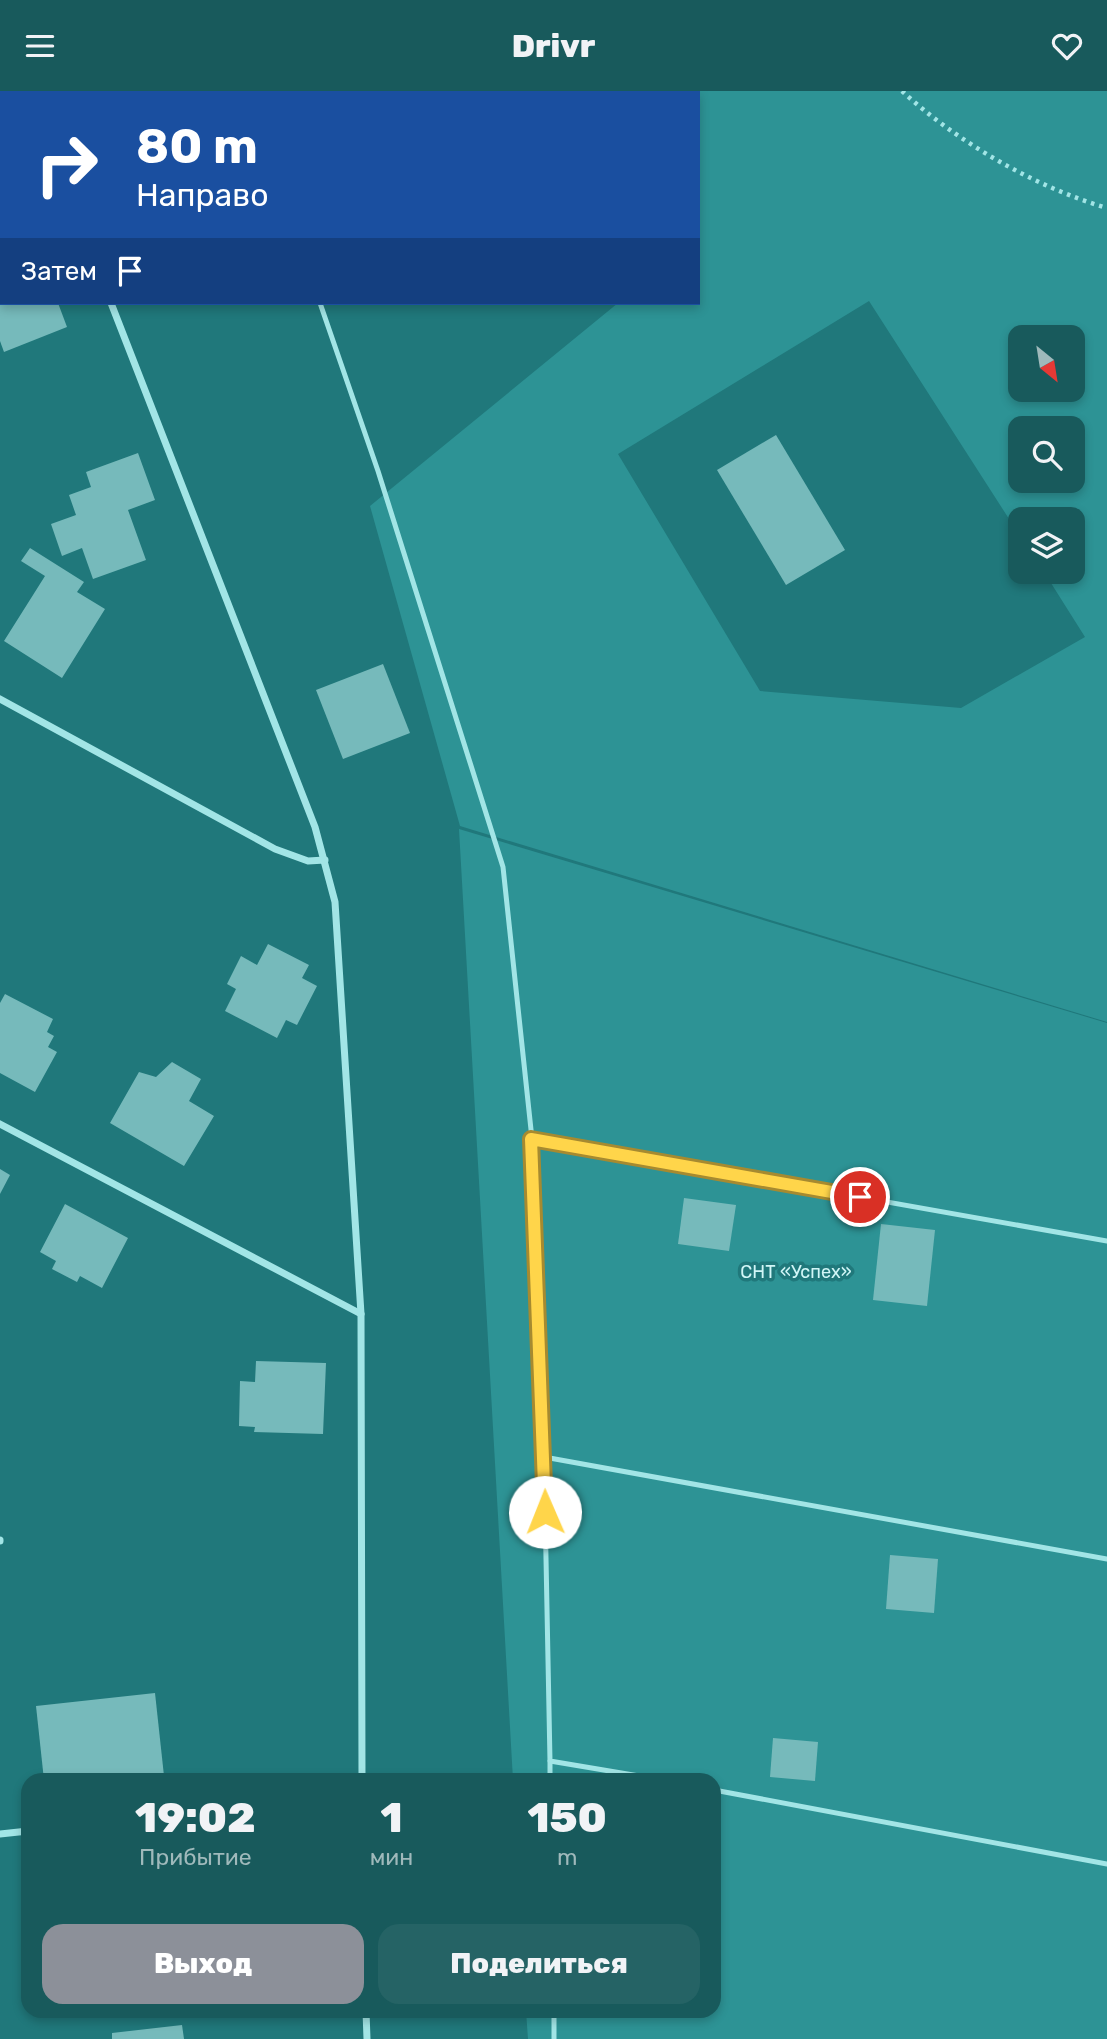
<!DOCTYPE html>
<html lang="ru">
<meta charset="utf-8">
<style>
body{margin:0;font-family:Rubik,sans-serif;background:#256365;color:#f1f3f6;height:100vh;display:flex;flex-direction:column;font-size:26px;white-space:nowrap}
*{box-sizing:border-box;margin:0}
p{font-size:23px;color:#9fb9bb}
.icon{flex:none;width:38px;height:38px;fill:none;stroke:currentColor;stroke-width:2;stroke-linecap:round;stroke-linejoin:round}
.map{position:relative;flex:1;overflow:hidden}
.sheet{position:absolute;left:21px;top:1682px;width:700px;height:245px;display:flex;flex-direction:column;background:#185a5c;border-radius:21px;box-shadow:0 4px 10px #0003}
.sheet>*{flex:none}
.top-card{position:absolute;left:0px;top:0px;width:700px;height:214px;box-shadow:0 4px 10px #0003;background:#1a4fa0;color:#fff;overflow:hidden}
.needle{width:46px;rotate:150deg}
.fabs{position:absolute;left:1008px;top:234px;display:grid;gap:14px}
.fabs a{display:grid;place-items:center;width:77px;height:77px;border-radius:14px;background:#185a5c;box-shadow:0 4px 10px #0003;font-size:35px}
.pin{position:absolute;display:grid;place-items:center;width:60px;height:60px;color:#fff;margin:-30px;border:4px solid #fff;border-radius:50%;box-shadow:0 2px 7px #0007}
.me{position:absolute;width:77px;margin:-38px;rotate:359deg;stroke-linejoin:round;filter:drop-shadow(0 0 5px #0008)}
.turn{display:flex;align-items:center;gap:24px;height:147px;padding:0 21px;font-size:32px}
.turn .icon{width:91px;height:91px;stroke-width:2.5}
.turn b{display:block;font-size:49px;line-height:60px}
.then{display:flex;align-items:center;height:66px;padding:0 21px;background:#0003;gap:14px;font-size:26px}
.eta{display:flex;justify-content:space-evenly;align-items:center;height:119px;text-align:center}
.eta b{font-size:42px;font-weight:800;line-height:49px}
.cta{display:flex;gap:14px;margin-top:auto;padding:14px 21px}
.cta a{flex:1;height:80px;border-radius:21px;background:#8c9099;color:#fff;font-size:28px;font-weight:800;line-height:80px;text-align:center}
.cta a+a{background:#256365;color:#f1f3f6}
header{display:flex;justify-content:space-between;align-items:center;height:91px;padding:0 21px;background:#185a5c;font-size:32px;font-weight:800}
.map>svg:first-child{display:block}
.green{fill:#2d9395;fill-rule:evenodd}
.building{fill:#76babb}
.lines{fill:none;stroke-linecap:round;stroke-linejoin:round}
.path{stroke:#a2e5e6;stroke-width:4.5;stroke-dasharray:3.5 5;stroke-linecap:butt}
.service{stroke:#a2e5e6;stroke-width:5}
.minor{stroke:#a2e5e6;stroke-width:7}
.route-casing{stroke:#a68a30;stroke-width:18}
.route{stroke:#ffd54a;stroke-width:12}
.labels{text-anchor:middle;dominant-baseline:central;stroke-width:7;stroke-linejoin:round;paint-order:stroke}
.park-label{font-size:18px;fill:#d1f6f7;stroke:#20787b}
</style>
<header><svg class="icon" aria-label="menu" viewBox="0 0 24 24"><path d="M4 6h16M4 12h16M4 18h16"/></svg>Drivr<svg class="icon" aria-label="heart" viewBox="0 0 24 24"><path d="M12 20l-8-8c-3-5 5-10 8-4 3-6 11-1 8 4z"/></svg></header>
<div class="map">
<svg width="1107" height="1948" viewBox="0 0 1107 1948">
<rect width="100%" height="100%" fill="#20787b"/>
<g class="green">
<path d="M 588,0 L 1107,0 L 1107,931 L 460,735 L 370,415 L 618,212 L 698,212 L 698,2 ZM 869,210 L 1020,445 L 1020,429 L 1073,429 L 1073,481 L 1044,481 L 1085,546 L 961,617 L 760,600 L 618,363 ZM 1020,247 L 1073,247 L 1073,299 L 1020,299 ZM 1020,338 L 1073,338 L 1073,390 L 1020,390 Z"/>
<polygon points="459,738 1107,932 1107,1948 528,1948 526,1920 714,1920 714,1689 513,1689"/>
</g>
<g class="building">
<polygon points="0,212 58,212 67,236 4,261 0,250"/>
<polygon points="776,344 845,459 786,494 717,379"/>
<polygon points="138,362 155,409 128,419 146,469 93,488 82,457 62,465 51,433 76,424 69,404 91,396 86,381"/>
<polygon points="30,457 84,491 77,501 105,518 62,587 4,550 45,485 21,470"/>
<polygon points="383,573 410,642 343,668 316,599"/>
<polygon points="268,853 309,874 302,887 317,895 297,934 286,929 277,947 225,920 236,898 227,893 241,865 257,874"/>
<polygon points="5,903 53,928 47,941 54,945 48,956 57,961 35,1001 0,982 0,912"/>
<polygon points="172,971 201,988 189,1010 214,1025 184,1075 110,1032 139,981 156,986"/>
<polygon points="0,1078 10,1084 0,1103"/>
<polygon points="684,1107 736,1114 729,1160 678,1153"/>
<polygon points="65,1113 128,1147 102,1197 80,1185 77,1191 52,1178 56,1170 40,1161"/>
<polygon points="881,1133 935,1139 927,1215 873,1209"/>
<polygon points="256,1270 326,1272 323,1343 254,1341 255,1336 239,1335 240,1290 255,1291"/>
<polygon points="890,1464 938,1468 934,1522 886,1518"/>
<polygon points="155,1602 164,1685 129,1689 44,1689 36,1615"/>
<polygon points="773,1647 818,1651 815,1690 770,1686"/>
<polygon points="182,1934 184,1948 112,1948 112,1942"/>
</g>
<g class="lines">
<path class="path" d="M 902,0 C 957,51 1035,96 1107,117"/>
<g class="service">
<polyline points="246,0 247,2"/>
<polyline points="320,212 378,380 503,776 532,1048 544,1366 550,1670 663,1689"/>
<polyline points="532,1048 1107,1150"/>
<polyline points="544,1366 1107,1468"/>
<polyline points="550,1670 550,1689"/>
<polyline points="714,1699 1107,1773"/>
<polyline points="554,1920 554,1948"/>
</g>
<g class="minor">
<polyline points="18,0 19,2"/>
<polyline points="111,212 315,736 335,811 361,1223 362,1689"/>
<polyline points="0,608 275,758 308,770 325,769"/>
<polyline points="0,1033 361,1223"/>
<polyline points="0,1449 0,1450"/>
<polyline points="0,1743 28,1740"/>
<polyline points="366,1920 367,1948"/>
</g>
</g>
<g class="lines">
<defs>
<polyline id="route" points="545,1421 531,1048 860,1106"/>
</defs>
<use href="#route" class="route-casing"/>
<use href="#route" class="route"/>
</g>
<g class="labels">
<g class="park-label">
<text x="796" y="1181">СНТ «Успех»</text>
</g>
</g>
</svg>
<div class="fabs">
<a><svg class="needle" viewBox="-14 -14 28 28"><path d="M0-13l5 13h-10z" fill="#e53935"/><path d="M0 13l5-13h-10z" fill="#9fb9bb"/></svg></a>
<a><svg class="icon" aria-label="search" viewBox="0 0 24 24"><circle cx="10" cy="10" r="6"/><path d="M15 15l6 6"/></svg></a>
<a><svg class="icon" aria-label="layers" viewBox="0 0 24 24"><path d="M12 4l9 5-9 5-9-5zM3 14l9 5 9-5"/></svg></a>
</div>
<div class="pin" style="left:860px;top:1106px;background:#d93025"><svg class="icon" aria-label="arrive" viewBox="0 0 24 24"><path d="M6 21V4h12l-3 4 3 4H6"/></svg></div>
<svg class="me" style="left:545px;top:1421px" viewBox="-20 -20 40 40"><circle r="19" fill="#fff"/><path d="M0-13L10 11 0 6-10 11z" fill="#ffd54a"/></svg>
<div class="top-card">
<div class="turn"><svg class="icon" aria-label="right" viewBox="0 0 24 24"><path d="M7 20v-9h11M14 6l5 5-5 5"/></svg><div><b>80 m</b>Направо</div></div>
<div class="then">Затем<svg class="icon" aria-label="arrive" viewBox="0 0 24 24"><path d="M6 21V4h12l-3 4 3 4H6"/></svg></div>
</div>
<section class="sheet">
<div class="eta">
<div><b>19:02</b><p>Прибытие</p></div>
<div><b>1</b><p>мин</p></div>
<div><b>150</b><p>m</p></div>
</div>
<div class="cta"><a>Выход</a><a>Поделиться</a></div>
</section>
</div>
